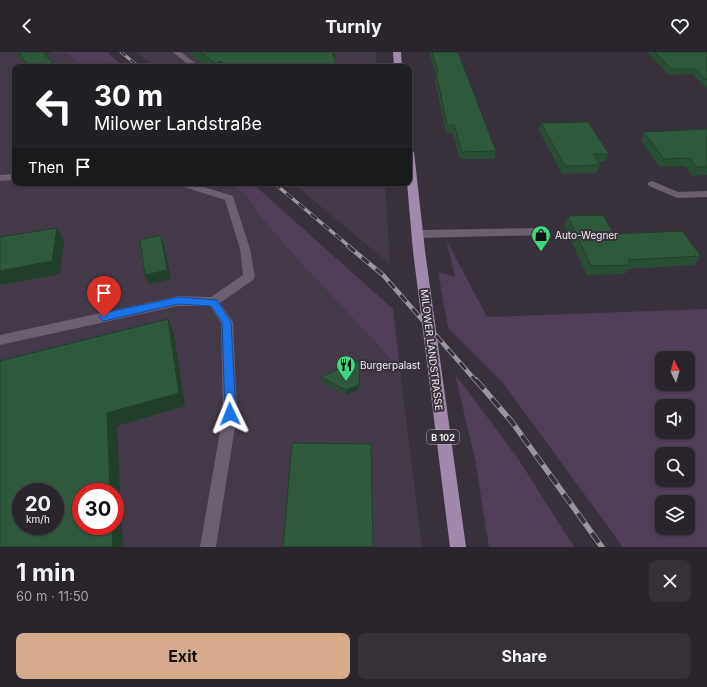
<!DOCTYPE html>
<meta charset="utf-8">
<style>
body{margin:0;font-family:Inter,sans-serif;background:#363138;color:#f1f3f6;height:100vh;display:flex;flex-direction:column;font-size:15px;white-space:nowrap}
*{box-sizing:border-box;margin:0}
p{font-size:13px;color:#a5a5a9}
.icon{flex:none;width:22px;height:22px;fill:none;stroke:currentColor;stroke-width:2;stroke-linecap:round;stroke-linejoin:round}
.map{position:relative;height:495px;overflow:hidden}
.sheet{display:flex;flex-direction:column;background:#2a252c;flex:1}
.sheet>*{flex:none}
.banner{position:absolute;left:12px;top:12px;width:400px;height:122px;border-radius:8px;box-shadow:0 1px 3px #0004,0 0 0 1px #464248;background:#202124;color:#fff;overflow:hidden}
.needle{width:26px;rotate:355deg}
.controls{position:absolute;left:655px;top:299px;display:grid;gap:8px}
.controls a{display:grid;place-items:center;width:40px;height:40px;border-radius:8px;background:#2a252c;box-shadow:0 1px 3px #0004,0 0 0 1px #464248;font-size:20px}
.speed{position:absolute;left:12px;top:431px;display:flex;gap:8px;font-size:20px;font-weight:700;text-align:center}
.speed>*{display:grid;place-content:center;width:52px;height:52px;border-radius:50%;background:#2a252c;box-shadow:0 1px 3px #0004,0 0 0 1px #464248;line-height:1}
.speed small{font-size:10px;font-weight:400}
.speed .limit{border:6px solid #d22;background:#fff;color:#111}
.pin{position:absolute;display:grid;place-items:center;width:34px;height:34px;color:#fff;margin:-41px -17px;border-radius:50% 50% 50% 0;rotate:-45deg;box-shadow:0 0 4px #0007}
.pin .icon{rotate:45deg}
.me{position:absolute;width:44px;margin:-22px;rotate:358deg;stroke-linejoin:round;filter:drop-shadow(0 0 3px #0008)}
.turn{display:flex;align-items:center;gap:14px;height:84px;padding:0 16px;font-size:18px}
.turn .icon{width:52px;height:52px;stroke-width:2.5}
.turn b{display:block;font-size:28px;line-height:34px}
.then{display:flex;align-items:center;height:38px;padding:0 16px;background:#0003;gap:8px;font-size:15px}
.round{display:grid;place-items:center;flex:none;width:42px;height:42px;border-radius:8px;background:#363138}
.head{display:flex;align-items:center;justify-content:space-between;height:68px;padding:0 16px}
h1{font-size:24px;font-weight:700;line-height:30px}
.action{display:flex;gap:8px;margin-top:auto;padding:8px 16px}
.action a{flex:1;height:46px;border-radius:8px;background:#d6ab8b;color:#111;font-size:16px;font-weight:700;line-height:46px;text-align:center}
.action a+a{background:#363138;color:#f1f3f6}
header{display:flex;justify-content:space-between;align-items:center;height:52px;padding:0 16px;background:#2a252c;font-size:18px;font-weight:700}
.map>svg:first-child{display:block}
.built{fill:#443948;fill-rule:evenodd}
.green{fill:#503d58;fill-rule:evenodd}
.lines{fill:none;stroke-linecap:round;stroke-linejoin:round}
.minor{fill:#6b5f70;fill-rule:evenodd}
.major{fill:#a189ac;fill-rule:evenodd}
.rail-far3-casing{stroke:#9b969e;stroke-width:3}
.rail-far2-casing{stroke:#9b969e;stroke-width:3.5}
.rail-far1-casing{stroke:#9b969e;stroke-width:4.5}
.rail-casing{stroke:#9b969e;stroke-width:5.5}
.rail-far3{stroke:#38313b;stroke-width:2;stroke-dasharray:6;stroke-linecap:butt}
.rail-far2{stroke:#38313b;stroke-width:2.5;stroke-dasharray:8;stroke-linecap:butt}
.rail-far1{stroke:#38313b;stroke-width:3;stroke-dasharray:9;stroke-linecap:butt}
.rail{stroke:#38313b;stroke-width:4;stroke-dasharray:12;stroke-linecap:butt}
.wall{fill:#284d34}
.shaded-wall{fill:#213e2a}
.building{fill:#2f593c;stroke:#213e2a;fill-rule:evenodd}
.route{fill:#1a73e8;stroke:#114b97}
.labels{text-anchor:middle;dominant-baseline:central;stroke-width:4;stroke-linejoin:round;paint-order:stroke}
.shield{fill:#38313b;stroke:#b9b4bb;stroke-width:1}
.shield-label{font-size:9px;font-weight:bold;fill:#f0ecf2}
.poi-label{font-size:10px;fill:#f0ecf2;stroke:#38313b;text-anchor:start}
.street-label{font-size:10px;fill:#f0ecf2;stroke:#38313b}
</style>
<header><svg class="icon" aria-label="back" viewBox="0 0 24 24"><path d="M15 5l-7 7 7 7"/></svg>Turnly<svg class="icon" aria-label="heart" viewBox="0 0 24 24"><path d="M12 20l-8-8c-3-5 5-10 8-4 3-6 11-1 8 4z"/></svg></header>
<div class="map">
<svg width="707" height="495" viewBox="0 0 707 495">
<rect width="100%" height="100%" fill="#38313b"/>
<g class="built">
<path d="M 0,0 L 67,1 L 82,15 L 15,15 L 15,131 L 225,131 L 246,142 L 260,164 L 290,199 L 400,317 L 422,495 L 0,495 ZM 21,440 L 55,440 L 55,474 L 21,474 ZM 81,440 L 115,440 L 115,474 L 81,474 Z"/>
<polygon points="136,0 376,0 377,15 154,15"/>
<polygon points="293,131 385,131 390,212"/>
</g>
<g class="green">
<polygon points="51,0 107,0 123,15 82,15 67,1 53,1"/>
<polygon points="225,131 252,131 393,257 400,317 290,199 260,164 246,142"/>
<path d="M 446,187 L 487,265 L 707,257 L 707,495 L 622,495 L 612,480 L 503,331 L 448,276 L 438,220 L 455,225 ZM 662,306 L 688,306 L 688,332 L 662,332 ZM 662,354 L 688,354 L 688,380 L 662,380 ZM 662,402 L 688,402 L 688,428 L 662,428 ZM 662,450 L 688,450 L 688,476 L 662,476 Z"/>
<polygon points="455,322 517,405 574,495 489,495 475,407"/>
</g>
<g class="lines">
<g class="minor">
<polygon points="173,0 181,0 200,15 191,15"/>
<polygon points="15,122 15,128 0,129 0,123"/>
<polygon points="652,129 678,140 707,139 707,145 677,146 649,134 647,132 649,130"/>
<polygon points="176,131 191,131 233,144 250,197 255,225 253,228 220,251 233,270 237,362 216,495 200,495 223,362 221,271 210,254 178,254 0,293 0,283 178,244 211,245 243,223 240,197 225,148 178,133"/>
<polygon points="542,176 546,177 547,180 546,183 418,186 414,185 413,182 414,179 418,178"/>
</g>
<g class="major">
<polygon points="393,0 401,0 402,15 394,15"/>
<polygon points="409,97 414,100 425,199 466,495 450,495 413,199 407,131 409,131"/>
</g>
<defs>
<polyline id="rail-far3" points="121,0 139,15"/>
<polyline id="rail-far2" points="274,131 350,195"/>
<polyline id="rail-far1" points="348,194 383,223 476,329"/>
<polyline id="rail" points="476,328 512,370 602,495"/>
</defs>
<use href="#rail-far3" class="rail-far3-casing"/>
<use href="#rail-far2" class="rail-far2-casing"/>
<use href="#rail-far1" class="rail-far1-casing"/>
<use href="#rail" class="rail-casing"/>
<use href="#rail-far3" class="rail-far3"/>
<use href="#rail-far2" class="rail-far2"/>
<use href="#rail-far1" class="rail-far1"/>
<use href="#rail" class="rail"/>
</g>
<g class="wall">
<polygon points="16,0 44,0 55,15 26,15"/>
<polygon points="187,0 334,0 335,15 207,15"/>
<polygon points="430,0 458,0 496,99 494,107 460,107 452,81 446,81 435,28 436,23 430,2"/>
<polygon points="647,0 707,0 707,36 692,22 669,23"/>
<polygon points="541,71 609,102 605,109 598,110 600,113 597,121 562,122 539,78"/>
<polygon points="707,77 707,123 692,124 685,114 660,115 641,89 644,80"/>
<polygon points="568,164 614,182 701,204 694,213 628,217 625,222 587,223 564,174"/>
<polygon points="321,325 359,337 346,343 321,329"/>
</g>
<g class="shaded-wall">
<polygon points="221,9 222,15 216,15 215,11"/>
<polygon points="57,176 64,189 60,222 0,233 0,219"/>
<polygon points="161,183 164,193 171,227 149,232 145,223"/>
<polygon points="168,267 174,282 185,354 117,374 123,495 113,495 112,474 115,474 115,440 110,440 107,361"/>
<polygon points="360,308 359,337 346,343 346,338"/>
</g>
<g class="building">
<polygon points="18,0 44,0 55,15 29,15"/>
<polygon points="200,0 333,0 333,4 335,4 334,15 228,15 221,9 215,11"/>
<polygon points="432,0 458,0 496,99 462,100 454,73 447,73 436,20 438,20"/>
<polygon points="655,0 707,0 707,28 694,17 671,17"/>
<polygon points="588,70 609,102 593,102 600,113 565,114 541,71"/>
<polygon points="707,77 707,115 697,115 690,106 664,107 644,80"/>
<polygon points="603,163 614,182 682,179 701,204 628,208 631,213 591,214 568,164"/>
<polygon points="57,176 52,209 0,219 0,185"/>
<polygon points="161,183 167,218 145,223 140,188"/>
<path d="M 168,267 L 179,341 L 107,361 L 110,440 L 81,440 L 81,474 L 112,474 L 113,495 L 0,495 L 0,309 ZM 21,440 L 55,440 L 55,474 L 21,474 Z"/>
<polygon points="360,308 359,333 346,338 321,325"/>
<polygon points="292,391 371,392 373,495 283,495"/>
</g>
<polygon class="route" points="178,245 217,248 231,270 236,362 234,366 230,367 226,366 225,362 222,270 211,254 178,252 104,269 99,265 104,261"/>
<defs>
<symbol id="shop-pin" viewBox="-11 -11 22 30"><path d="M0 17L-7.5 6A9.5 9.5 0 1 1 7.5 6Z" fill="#3dd77e" stroke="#38313b"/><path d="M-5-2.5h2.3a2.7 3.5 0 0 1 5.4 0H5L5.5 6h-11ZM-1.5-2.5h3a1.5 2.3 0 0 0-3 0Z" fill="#111"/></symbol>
<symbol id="restaurant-pin" viewBox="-11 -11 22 30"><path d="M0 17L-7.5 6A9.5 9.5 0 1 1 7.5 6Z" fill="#3dd77e" stroke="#38313b"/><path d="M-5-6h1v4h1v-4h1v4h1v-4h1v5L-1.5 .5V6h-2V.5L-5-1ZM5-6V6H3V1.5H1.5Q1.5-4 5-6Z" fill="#111"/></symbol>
</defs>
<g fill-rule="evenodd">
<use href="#shop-pin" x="530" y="172" width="22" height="30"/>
<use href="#restaurant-pin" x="335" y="302" width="22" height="30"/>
</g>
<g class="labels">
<rect class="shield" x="427" y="378" width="32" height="14" rx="3"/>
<g class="shield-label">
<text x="443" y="385">B 102</text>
</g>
<g class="poi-label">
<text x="555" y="183">Auto-Wegner</text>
<text x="360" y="313">Burgerpalast</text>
</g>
<g class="street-label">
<text transform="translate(432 298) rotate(83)">MILOWER LANDSTRASSE</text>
</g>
</g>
</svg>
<div class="controls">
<a><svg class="needle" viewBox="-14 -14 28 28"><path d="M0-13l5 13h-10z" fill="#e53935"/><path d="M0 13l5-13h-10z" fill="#a5a5a9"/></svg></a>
<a><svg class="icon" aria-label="sound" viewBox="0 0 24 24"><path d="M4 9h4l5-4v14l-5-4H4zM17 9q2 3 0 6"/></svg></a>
<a><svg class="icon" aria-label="search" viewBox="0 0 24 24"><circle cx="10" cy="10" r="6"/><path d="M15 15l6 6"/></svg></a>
<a><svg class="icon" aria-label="layers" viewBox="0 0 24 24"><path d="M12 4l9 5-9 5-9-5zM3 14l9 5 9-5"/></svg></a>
</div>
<div class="speed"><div>20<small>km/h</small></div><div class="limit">30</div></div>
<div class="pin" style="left:104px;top:265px;background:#d93025"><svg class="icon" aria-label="arrive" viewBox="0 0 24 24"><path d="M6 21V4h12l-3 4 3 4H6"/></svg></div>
<svg class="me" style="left:230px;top:362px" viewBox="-20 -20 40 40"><path d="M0-17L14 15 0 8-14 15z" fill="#1a73e8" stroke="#fff" stroke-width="4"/></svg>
<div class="banner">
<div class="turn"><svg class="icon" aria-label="left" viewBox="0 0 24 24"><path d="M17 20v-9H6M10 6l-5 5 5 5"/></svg><div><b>30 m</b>Milower Landstraße</div></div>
<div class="then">Then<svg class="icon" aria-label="arrive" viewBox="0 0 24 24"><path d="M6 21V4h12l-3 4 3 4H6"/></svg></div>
</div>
</div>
<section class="sheet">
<div class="head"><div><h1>1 min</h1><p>60 m · 11:50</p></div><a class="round"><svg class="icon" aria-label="close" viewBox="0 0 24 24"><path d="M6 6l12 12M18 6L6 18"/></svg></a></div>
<div class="action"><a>Exit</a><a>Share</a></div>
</section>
